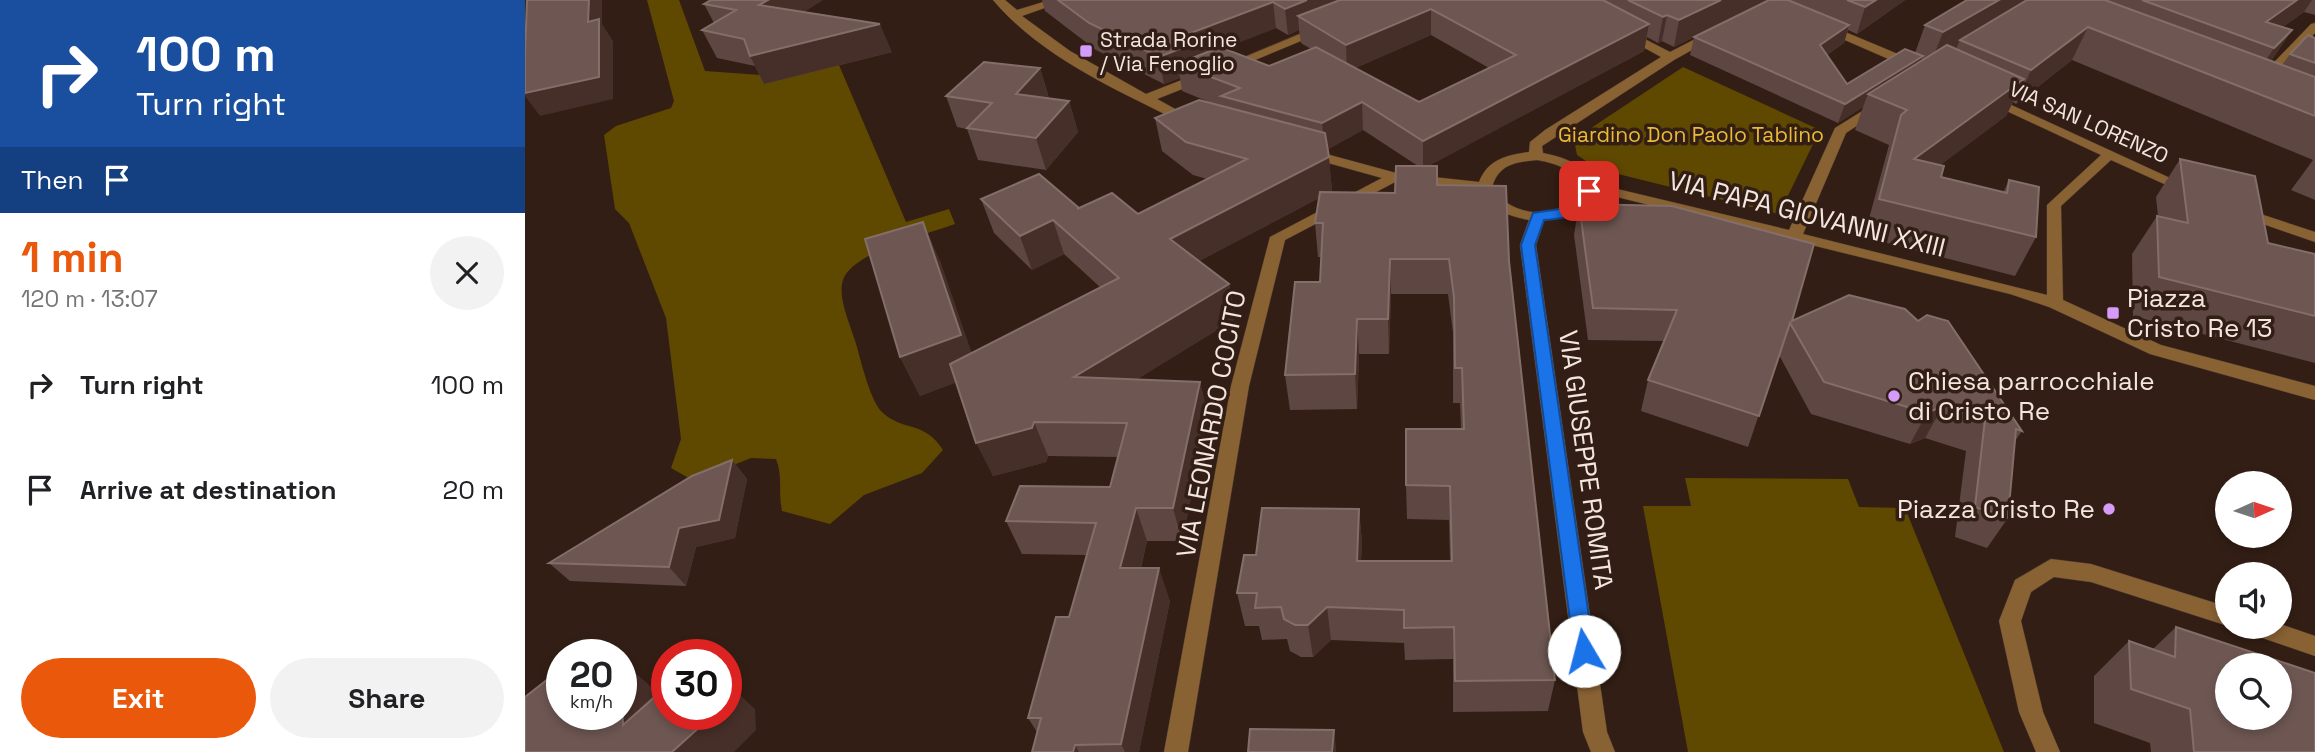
<!DOCTYPE html>
<meta charset="utf-8">
<style>
body{margin:0;font-family:"Space Grotesk",sans-serif;background:#f2f2f2;color:#202124;height:100vh;display:flex;flex-direction:column;font-size:26px;white-space:nowrap}
*{box-sizing:border-box;margin:0}
p{font-size:23px;color:#757577}
.icon{flex:none;width:38px;height:38px;fill:none;stroke:currentColor;stroke-width:2;stroke-linecap:round;stroke-linejoin:round}
.map{position:relative;flex:1;overflow:hidden}
.drawer{display:flex;flex-direction:column;background:#fff;width:525px}
.drawer>*{flex:none}
.top-card{background:#1a4fa0;color:#fff;overflow:hidden}
.needle{width:46px;rotate:87deg}
.fabs{position:absolute;left:1690px;top:471px;display:grid;gap:14px}
.fabs a{display:grid;place-items:center;width:77px;height:77px;border-radius:50%;background:#fff;box-shadow:0 4px 10px #0003;font-size:35px}
.speed{position:absolute;left:21px;top:639px;display:flex;gap:14px;font-size:35px;font-weight:700;text-align:center}
.speed>*{display:grid;place-content:center;width:91px;height:91px;border-radius:50%;background:#fff;box-shadow:0 4px 10px #0003;line-height:1}
.speed small{font-size:18px;font-weight:400}
.speed .limit{border:10px solid #d22;background:#fff;color:#111}
.pin{position:absolute;display:grid;place-items:center;width:60px;height:60px;color:#fff;margin:-30px;border-radius:14px;box-shadow:0 4px 10px #0006}
.me{position:absolute;width:77px;margin:-38px;rotate:352deg;stroke-linejoin:round;filter:drop-shadow(0 0 5px #0008)}
.turn{display:flex;align-items:center;gap:24px;height:147px;padding:0 21px;font-size:32px}
.turn .icon{width:91px;height:91px;stroke-width:2.5}
.turn b{display:block;font-size:49px;line-height:60px}
.then{display:flex;align-items:center;height:66px;padding:0 21px;background:#0003;gap:14px;font-size:26px}
.round{display:grid;place-items:center;flex:none;width:74px;height:74px;border-radius:37px;background:#f2f2f2}
.overview{display:flex;align-items:center;justify-content:space-between;height:119px;padding:0 21px}
h1{font-size:42px;font-weight:700;line-height:52px;color:#ea580c}
.action{display:flex;gap:14px;margin-top:auto;padding:14px 21px}
.action a{flex:1;height:80px;border-radius:42px;background:#ea580c;color:#fff;font-size:28px;font-weight:700;line-height:80px;text-align:center}
.action a+a{background:#f2f2f2;color:#202124}
ul{padding:0;list-style:none}
li{display:flex;align-items:center;gap:21px;height:105px;padding:0 21px}
li div{flex:1}
li b{display:block;font-size:26px}
li em{font-style:normal}
main{display:flex;flex:1;min-height:0}
.map>svg:first-child{display:block}
.green{fill:#5f4800}
.lines{fill:none;stroke-linecap:round;stroke-linejoin:round}
.minor-casing{stroke:#4d3a30;stroke-width:1}
.minor{fill:#896234;fill-rule:evenodd}
.wall{fill:#5e4642;fill-rule:evenodd}
.shaded-wall{fill:#462f28}
.building{fill:#6e5753;stroke:#836e69;stroke-width:2;fill-rule:evenodd}
.route{fill:#1a73e8;stroke:#114b97;stroke-width:2}
.poi-dot{fill:#d59bfa;stroke:#321e14;stroke-width:2.5}
.labels{text-anchor:middle;dominant-baseline:central;stroke-width:7;stroke-linejoin:round;paint-order:stroke}
.far-poi-label{font-size:21px;fill:#f3e6df;stroke:#321e14;text-anchor:start}
.far-street-label{font-size:21px;fill:#f3e6df;stroke:#321e14}
.far-park-label{font-size:21px;fill:#eabb37;stroke:#321e14}
.street-label{font-size:26px;fill:#f3e6df;stroke:#321e14}
.poi-label{font-size:26px;fill:#f3e6df;stroke:#321e14;text-anchor:start}
</style>
<main>
<section class="drawer">
<div class="top-card">
<div class="turn"><svg class="icon" aria-label="right" viewBox="0 0 24 24"><path d="M7 20v-9h11M14 6l5 5-5 5"/></svg><div><b>100 m</b>Turn right</div></div>
<div class="then">Then<svg class="icon" aria-label="arrive" viewBox="0 0 24 24"><path d="M6 21V4h12l-3 4 3 4H6"/></svg></div>
</div>
<div class="overview"><div><h1>1 min</h1><p>120 m · 13:07</p></div><a class="round"><svg class="icon" aria-label="close" viewBox="0 0 24 24"><path d="M6 6l12 12M18 6L6 18"/></svg></a></div>
<ul>
<li><svg class="icon" aria-label="right" viewBox="0 0 24 24"><path d="M7 20v-9h11M14 6l5 5-5 5"/></svg><div><b>Turn right</b></div><em>100 m</em></li>
<li><svg class="icon" aria-label="arrive" viewBox="0 0 24 24"><path d="M6 21V4h12l-3 4 3 4H6"/></svg><div><b>Arrive at destination</b></div><em>20 m</em></li>
</ul>
<div class="action"><a>Exit</a><a>Share</a></div>
</section>
<div class="map">
<svg width="1790" height="752" viewBox="0 0 1790 752">
<rect width="100%" height="100%" fill="#321e14"/>
<g class="green">
<path d="M 122,0 L 154,0 L 180,71 L 236,75 L 314,65 L 381,222 L 424,209 L 430,224 C 403,234 327,252 318,280 C 312,299 327,328 332,347 C 336,362 346,402 357,412 C 378,432 399,420 418,450 L 397,473 L 339,495 L 305,524 L 257,511 C 253,492 258,476 251,459 L 226,458 L 169,481 L 146,468 L 156,439 L 141,318 L 104,223 L 90,209 L 79,135 L 91,126 L 146,108 L 149,101 Z"/>
<polygon points="1158,67 1295,130 1254,214 1073,169 1052,155 1050,145 1054,136"/>
<polygon points="1160,478 1323,479 1334,507 1380,508 1479,752 1163,752 1118,506 1166,506"/>
</g>
<g class="lines">
<defs>
<g id="minor">
<path d="M 468,0 L 480,0 L 492,10 L 525,0 L 542,0 L 497,16 L 545,51 L 621,94 L 672,74 L 680,74 L 680,80 L 632,99 L 672,121 L 670,124 L 660,124 C 594,91 517,58 468,0 Z"/>
<polygon points="1790,23 1790,33 1741,85 1733,85 1733,79 1786,24"/>
<polygon points="1301,24 1392,62 1394,65 1384,68 1297,30 1295,28"/>
<polygon points="796,25 802,29 800,31 706,70 698,70 696,67"/>
<path d="M 1098,32 L 1106,32 L 1145,52 L 1182,33 L 1192,36 L 1149,60 L 1017,146 L 1018,153 C 1042,158 1059,164 1069,187 L 1088,188 L 1264,230 L 1310,128 L 1355,100 L 1361,104 L 1360,107 L 1321,133 L 1278,234 L 1522,295 L 1522,205 L 1576,155 L 1458,100 L 1459,97 L 1469,97 L 1669,189 L 1667,192 L 1657,192 L 1586,160 L 1536,206 L 1538,300 L 1636,345 L 1790,386 L 1790,400 L 1625,354 L 1524,307 L 1485,294 L 1088,196 L 1068,195 L 1052,212 L 1019,221 L 1011,245 L 1082,732 L 1090,752 L 1066,752 L 1058,732 L 995,245 L 1004,220 C 983,216 967,210 955,191 L 872,181 L 760,240 L 724,386 L 663,752 L 639,752 L 706,386 L 745,237 L 857,178 L 778,156 L 776,153 L 783,149 L 871,173 L 954,182 C 963,159 982,155 1004,152 L 1005,142 L 1020,130 L 1136,57 L 1098,36 ZM 1012,160 C 1034,164 1048,169 1057,191 C 1036,221 986,219 967,187 C 974,164 990,162 1012,160 Z"/>
<polygon points="1717,208 1790,232 1790,242 1712,215 1710,212 1712,209"/>
<polygon points="1526,559 1566,564 1703,607 1703,626 1566,582 1529,577 1506,592 1496,621 1518,712 1535,752 1511,752 1494,712 1474,621 1490,580"/>
<polygon points="1755,624 1790,636 1790,656 1723,633 1720,626"/>
</g>
</defs>
<use href="#minor" class="minor-casing"/>
<use href="#minor" class="minor"/>
</g>
<g class="wall">
<path d="M 517,0 L 1380,0 L 1332,34 L 1323,30 L 1319,43 L 1302,55 L 1322,84 L 1390,53 L 1400,25 L 1442,0 L 1790,0 L 1790,15 L 1779,12 L 1758,27 L 1767,30 L 1746,61 L 1757,65 L 1765,54 L 1790,38 L 1790,200 L 1766,190 L 1788,160 L 1547,60 L 1491,104 L 1488,102 L 1481,116 L 1415,165 L 1416,177 L 1478,193 L 1484,180 L 1511,237 L 1490,276 L 1339,237 L 1364,145 L 1330,130 L 1338,107 L 1313,123 L 1165,55 L 1169,37 L 1149,47 L 1137,41 L 1133,43 L 1122,37 L 1119,51 L 903,166 L 912,185 L 984,261 L 1030,680 L 1023,711 L 928,712 L 928,659 L 880,660 L 879,643 L 806,640 L 788,657 L 776,657 L 765,651 L 762,639 L 737,640 L 734,626 L 720,626 L 712,593 L 731,555 L 834,509 L 837,543 L 836,561 L 925,561 L 924,520 L 882,519 L 881,485 L 936,429 L 935,403 L 928,403 L 928,333 L 923,294 L 866,294 L 864,354 L 834,354 L 832,409 L 765,410 L 760,375 L 795,282 L 796,257 L 793,257 L 790,223 L 794,198 L 674,261 L 704,284 L 710,319 L 612,379 L 675,382 L 683,416 L 657,541 L 622,541 L 616,568 L 645,601 L 614,752 L 507,752 L 512,732 L 503,718 L 544,617 L 561,555 L 497,554 L 481,521 L 585,487 L 593,457 L 523,456 L 521,462 L 468,476 L 431,382 L 395,396 L 375,357 L 415,261 L 446,353 L 576,288 L 539,254 L 507,270 L 469,233 L 456,199 L 613,214 L 682,179 L 668,175 L 637,151 L 630,118 L 689,104 L 657,91 L 655,78 L 639,84 L 571,50 L 520,11 ZM 751,28 L 763,35 L 774,30 L 776,43 L 786,49 L 744,66 L 699,48 ZM 906,35 L 964,68 L 894,102 L 830,68 ZM 838,130 L 893,166 L 870,193 L 804,192 L 807,191 L 803,149 Z"/>
<polygon points="179,4 279,12 367,52 239,84 230,66 192,58 177,30 189,23"/>
<polygon points="515,68 524,98 544,101 553,132 521,170 453,160 442,129 432,127 421,96"/>
<polygon points="1655,159 1743,243 1790,254 1790,363 1608,316 1607,254 1632,216 1633,216 1631,197"/>
<polygon points="1054,204 1267,321 1497,431 1490,441 1483,518 1462,548 1430,537 1441,451 1400,438 1385,444 1286,414 1254,355 1223,447 1116,411 1123,380 1139,341 1063,340 1049,235"/>
<polygon points="207,460 222,479 210,538 171,547 161,586 45,581 24,563"/>
<polygon points="1651,627 1790,752 1626,752 1625,743 1569,723 1569,676 1604,641 1628,649"/>
</g>
<g class="shaded-wall">
<polygon points="64,0 77,0 77,24 88,41 88,99 15,116 0,96 0,93 63,22"/>
<polygon points="243,0 298,0 247,33 234,5"/>
<polygon points="782,0 851,0 773,16 774,30 763,35 760,9"/>
<polygon points="1196,0 1246,0 1242,1 1149,47 1154,20"/>
<polygon points="1351,0 1380,0 1332,34 1340,7"/>
<polygon points="1474,0 1506,0 1435,40 1431,49 1405,65 1418,32"/>
<polygon points="1772,0 1787,0 1779,12 1736,43 1741,22"/>
<polygon points="748,2 751,28 680,56 652,64 655,78 639,84 634,57 663,34"/>
<polygon points="906,9 906,35 822,72 821,45"/>
<polygon points="1142,15 1137,41 1133,43 1138,17"/>
<polygon points="355,24 367,52 239,84 225,56"/>
<polygon points="1124,24 1119,51 898,169 898,141"/>
<polygon points="1324,25 1319,43 1290,63 1295,45"/>
<polygon points="1563,27 1547,60 1491,104 1506,70"/>
<polygon points="1767,30 1745,63 1727,81 1749,48"/>
<polygon points="1398,56 1391,74 1343,94 1338,107 1313,123 1320,104"/>
<polygon points="515,68 524,99 491,94"/>
<polygon points="1499,79 1481,116 1373,197 1389,159"/>
<polygon points="544,101 553,132 521,170 511,138"/>
<polygon points="837,102 838,130 800,151 797,123"/>
<polygon points="804,157 807,191 652,273 645,239"/>
<polygon points="528,220 539,254 507,270 495,236"/>
<polygon points="398,222 415,261 454,374 395,396 375,357"/>
<polygon points="865,259 866,294 864,354 863,319"/>
<polygon points="704,284 710,319 561,411 549,377"/>
<polygon points="832,319 834,354 832,409 830,374"/>
<polygon points="675,382 683,416 657,541 648,508"/>
<polygon points="1418,406 1400,438 1385,444 1402,413"/>
<polygon points="509,422 523,456 521,462 468,476 451,443"/>
<polygon points="207,460 222,479 210,538 171,547 161,586 144,567 154,528"/>
<polygon points="611,508 622,541 608,600 595,568"/>
<polygon points="834,509 837,543 834,595 832,561"/>
<polygon points="634,568 645,601 614,752 600,752 596,744"/>
<polygon points="802,607 806,640 788,657 783,625"/>
<polygon points="96,661 129,689 133,752 98,725"/>
<polygon points="201,682 230,709 231,730 209,752 147,752 189,714 201,714"/>
<polygon points="809,730 811,747 811,752 807,752"/>
<polygon points="550,745 554,752 548,752"/>
</g>
<g class="building">
<polygon points="2,0 64,0 63,22 74,19 74,77 0,93 0,55"/>
<polygon points="186,0 243,0 234,5 355,24 225,56 219,39 177,30 211,10 179,4"/>
<polygon points="533,0 782,0 760,9 748,2 663,34 678,40 634,57 564,23"/>
<polygon points="815,0 1078,0 1124,24 898,141 837,102 797,123 696,96 715,88 652,64 695,47 744,66 791,47 894,102 991,55 906,9 821,45 773,16"/>
<polygon points="1103,0 1196,0 1154,20 1142,15 1138,17"/>
<polygon points="1244,0 1263,0 1324,25 1295,45 1322,84 1380,49 1398,56 1320,104 1169,37"/>
<polygon points="1322,0 1351,0 1340,7"/>
<polygon points="1442,0 1474,0 1418,32 1400,25"/>
<polygon points="1502,0 1580,0 1790,77 1790,116 1563,27 1506,70 1435,40"/>
<polygon points="1617,0 1772,0 1741,22 1767,30 1749,48"/>
<polygon points="1783,35 1790,38 1790,63 1765,54"/>
<polygon points="1422,45 1499,79 1389,159 1419,166 1416,177 1482,193 1484,180 1514,187 1511,237 1354,199 1376,115 1382,110 1343,94"/>
<polygon points="459,62 515,68 491,94 544,101 511,138 442,128 467,103 421,96"/>
<polygon points="674,100 800,133 804,157 645,239 704,284 549,377 675,382 648,508 611,508 595,568 634,568 596,744 550,745 548,752 507,752 516,718 503,718 531,617 544,617 571,523 481,521 495,486 585,487 602,423 509,422 507,428 451,443 425,364 594,278 528,220 495,236 456,199 514,174 554,208 552,209 587,193 613,214 722,159 661,142 630,118"/>
<polygon points="1655,159 1730,176 1743,243 1790,254 1790,316 1634,277 1632,216 1663,223"/>
<polygon points="871,166 912,166 912,185 981,186 984,261 1030,680 930,681 929,627 879,628 879,610 802,607 783,625 770,625 759,619 756,607 730,608 732,593 712,593 719,555 731,555 737,508 834,509 832,561 927,561 925,486 881,485 881,429 939,429 937,368 930,368 929,297 924,259 865,259 863,319 832,319 830,374 760,375 770,282 795,282 798,223 790,223 795,192 870,193"/>
<polygon points="1054,204 1147,206 1289,244 1267,321 1324,295 1380,309 1393,321 1402,315 1423,321 1497,431 1491,429 1483,518 1450,507 1460,419 1418,406 1402,413 1299,382 1265,323 1234,416 1123,380 1152,310 1068,308"/>
<polygon points="398,222 436,335 375,357 340,239"/>
<polygon points="207,460 194,520 154,528 144,567 24,563 167,476"/>
<path d="M 1651,627 L 1790,673 L 1790,752 L 1669,752 L 1665,709 L 1606,689 L 1604,641 L 1650,657 ZM 1703,665 L 1755,665 L 1755,718 L 1703,718 Z"/>
<polygon points="37,668 37,714 96,714 96,674 98,725 134,693 142,696 142,714 189,714 147,752 0,752 0,697"/>
<polygon points="725,729 809,730 807,752 723,752"/>
</g>
<path class="route" d="M 1064,187 L 1070,191 C 1060,213 1042,219 1019,220 L 1010,245 L 1069,651 L 1066,658 L 1059,660 L 1052,658 L 1049,651 L 996,245 L 1008,213 C 1034,208 1044,213 1059,188 Z"/>
<g class="poi-dot">
<rect x="554" y="44" width="14" height="14" rx="3.5"/>
<rect x="1581" y="306" width="14" height="14" rx="3.5"/>
<circle cx="1369" cy="396" r="7"/>
<circle cx="1584" cy="509" r="7"/>
</g>
<g class="labels">
<g class="far-poi-label">
<text x="575" y="39">Strada Rorine<tspan x="575" dy="24">/ Via Fenoglio</tspan></text>
</g>
<g class="far-street-label">
<text transform="translate(1564 122) rotate(24)">VIA SAN LORENZO</text>
</g>
<g class="far-park-label">
<text x="1166" y="134">Giardino Don Paolo Tablino</text>
</g>
<g class="street-label">
<text transform="translate(1282 214) rotate(14)">VIA PAPA GIOVANNI XXIII</text>
<text transform="translate(686 424) rotate(-79)">VIA LEONARDO COCITO</text>
<text transform="translate(1061 460) rotate(82)">VIA GIUSEPPE ROMITA</text>
</g>
<g class="poi-label">
<text x="1602" y="298">Piazza<tspan x="1602" dy="30">Cristo Re 13</tspan></text>
<text x="1383" y="381">Chiesa parrocchiale<tspan x="1383" dy="30">di Cristo Re</tspan></text>
<text x="1570" y="509" text-anchor="end">Piazza Cristo Re</text>
</g>
</g>
</svg>
<div class="fabs">
<a><svg class="needle" viewBox="-14 -14 28 28"><path d="M0-13l5 13h-10z" fill="#e53935"/><path d="M0 13l5-13h-10z" fill="#757577"/></svg></a>
<a><svg class="icon" aria-label="sound" viewBox="0 0 24 24"><path d="M4 9h4l5-4v14l-5-4H4zM17 9q2 3 0 6"/></svg></a>
<a><svg class="icon" aria-label="search" viewBox="0 0 24 24"><circle cx="10" cy="10" r="6"/><path d="M15 15l6 6"/></svg></a>
</div>
<div class="speed"><div>20<small>km/h</small></div><div class="limit">30</div></div>
<div class="pin" style="left:1064px;top:191px;background:#d93025"><svg class="icon" aria-label="arrive" viewBox="0 0 24 24"><path d="M6 21V4h12l-3 4 3 4H6"/></svg></div>
<svg class="me" style="left:1059px;top:651px" viewBox="-20 -20 40 40"><circle r="19" fill="#fff"/><path d="M0-13L10 11 0 6-10 11z" fill="#1a73e8"/></svg>
</div>
</main>
